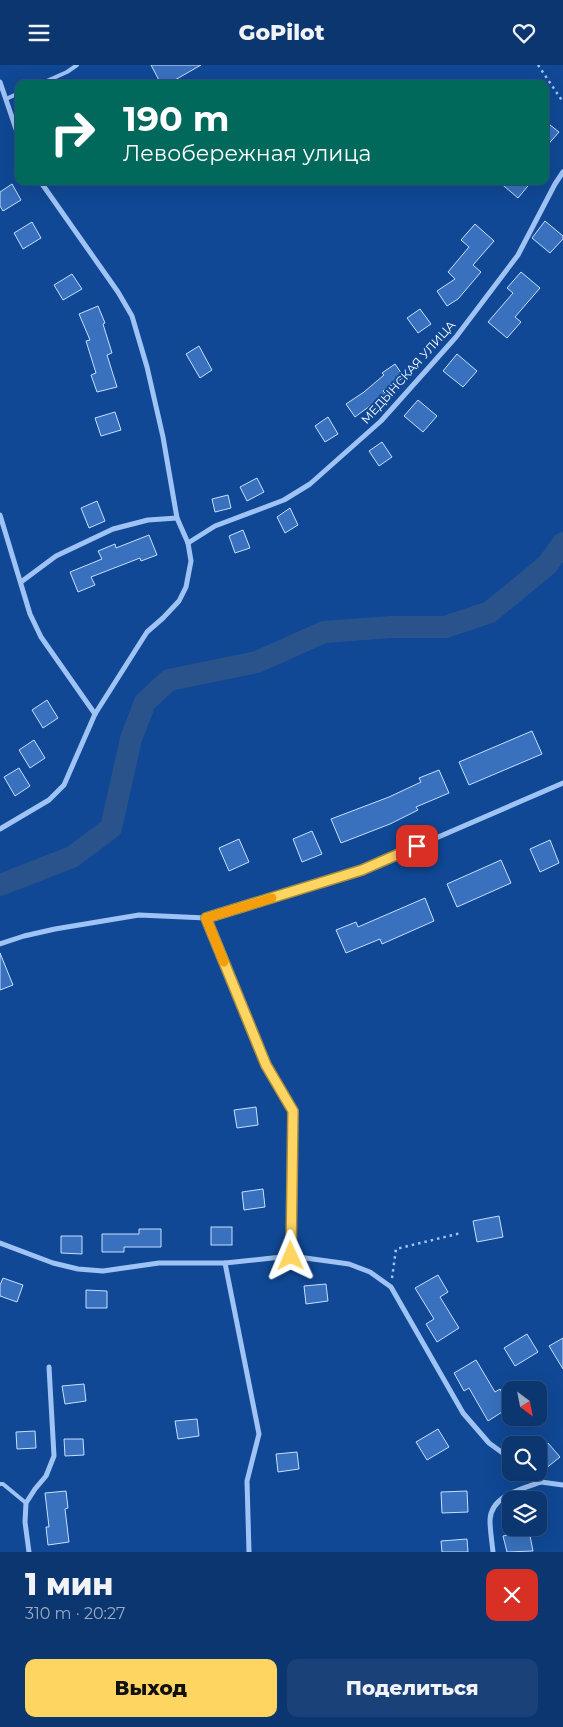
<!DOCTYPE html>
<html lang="ru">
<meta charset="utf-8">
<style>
body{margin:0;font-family:Montserrat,sans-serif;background:#1a4178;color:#f1f3f6;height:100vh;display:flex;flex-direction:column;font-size:19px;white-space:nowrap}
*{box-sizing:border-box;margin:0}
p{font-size:16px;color:#9aabc3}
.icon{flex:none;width:28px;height:28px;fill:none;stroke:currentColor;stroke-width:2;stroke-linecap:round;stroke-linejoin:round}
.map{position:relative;height:1487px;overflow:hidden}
.details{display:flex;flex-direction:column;background:#0c3670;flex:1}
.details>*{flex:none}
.guide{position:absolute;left:15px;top:15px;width:534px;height:105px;border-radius:10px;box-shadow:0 5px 20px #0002,0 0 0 1px #2c5083;background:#00695c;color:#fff;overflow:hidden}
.needle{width:32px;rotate:148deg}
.fabs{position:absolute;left:502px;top:1316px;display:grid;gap:10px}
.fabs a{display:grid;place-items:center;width:45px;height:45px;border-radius:10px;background:#0c3670;box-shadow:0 5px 20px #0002,0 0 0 1px #2c5083;font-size:25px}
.pin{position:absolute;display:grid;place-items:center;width:42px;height:42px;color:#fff;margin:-21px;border-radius:10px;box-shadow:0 2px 8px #0006}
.me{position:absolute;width:55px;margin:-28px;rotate:359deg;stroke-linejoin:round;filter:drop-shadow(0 0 4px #0008)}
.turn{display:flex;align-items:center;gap:18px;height:105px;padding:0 25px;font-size:22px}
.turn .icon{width:65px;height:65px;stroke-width:2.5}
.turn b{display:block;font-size:35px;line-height:42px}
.round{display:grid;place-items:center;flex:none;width:52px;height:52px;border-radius:10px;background:#1a4178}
.summary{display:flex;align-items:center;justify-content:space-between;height:85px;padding:0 25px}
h1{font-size:30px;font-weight:800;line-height:38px}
.cta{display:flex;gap:10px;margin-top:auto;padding:10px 25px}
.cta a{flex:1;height:58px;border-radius:10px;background:#ffd562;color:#111;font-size:20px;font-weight:800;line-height:58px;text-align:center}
.cta a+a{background:#1a4178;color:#f1f3f6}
header{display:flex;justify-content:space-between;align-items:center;height:65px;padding:0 25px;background:#0c3670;font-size:22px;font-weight:800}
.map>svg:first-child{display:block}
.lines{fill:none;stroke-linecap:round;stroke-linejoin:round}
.river{stroke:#2a538c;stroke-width:22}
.building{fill:#3971be;stroke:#c7dffe}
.path{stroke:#9fc3f4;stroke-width:2.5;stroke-dasharray:2.5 4;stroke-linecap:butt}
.service{stroke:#9fc3f4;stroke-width:4}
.minor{stroke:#9fc3f4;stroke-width:5}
.route-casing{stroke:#a68a40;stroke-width:12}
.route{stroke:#ffd562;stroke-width:9}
.slow{stroke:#f59e0b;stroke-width:9}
.labels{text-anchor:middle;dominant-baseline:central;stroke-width:4;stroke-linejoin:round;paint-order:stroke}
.street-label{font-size:12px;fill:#fff;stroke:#104895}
</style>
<header><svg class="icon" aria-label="menu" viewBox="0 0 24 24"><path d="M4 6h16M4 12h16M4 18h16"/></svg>GoPilot<svg class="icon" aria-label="heart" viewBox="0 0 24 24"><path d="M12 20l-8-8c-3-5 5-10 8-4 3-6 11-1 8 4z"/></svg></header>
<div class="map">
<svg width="563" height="1487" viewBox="0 0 563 1487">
<rect width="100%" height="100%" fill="#104895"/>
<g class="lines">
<polyline class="river" points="0,820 72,792 111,763 131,674 145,637 169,615 257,597 324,567 391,562 445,562 490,547 547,500 563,478"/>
</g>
<g class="building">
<polygon points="151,0 201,0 168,19 161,19"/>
<polygon points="545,56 559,67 545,83"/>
<polygon points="498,116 532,116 518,133"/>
<polygon points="12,119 21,135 3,146 0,141 0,127"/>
<polygon points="545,156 563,171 563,174 550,188 532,173"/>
<polygon points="32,157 41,173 23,184 14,168"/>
<polygon points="475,159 494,176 473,200 481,207 458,234 447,241 437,226 455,214 448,207 469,182 461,175"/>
<polygon points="521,207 540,223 515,252 521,257 507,273 488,257 513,228 507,223"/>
<polygon points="72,209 82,224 63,235 54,220"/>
<polygon points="98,241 105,258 103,259 112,288 107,290 117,322 97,327 91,310 96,308 86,276 90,275 79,249"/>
<polygon points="420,244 431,259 418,268 407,253"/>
<polygon points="199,281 212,305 200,313 186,289"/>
<polygon points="457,289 477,306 463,322 443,306"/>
<polygon points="395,299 404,312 383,326 386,329 355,352 346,339 364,327 384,310 382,308"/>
<polygon points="418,335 437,351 423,367 404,351"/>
<polygon points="115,347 121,365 101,371 95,353"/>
<polygon points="328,352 338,369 325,377 315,361"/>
<polygon points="382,377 392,392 379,401 369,386"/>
<polygon points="257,413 264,427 247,436 240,422"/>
<polygon points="228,430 231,443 215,447 212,434"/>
<polygon points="97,436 105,456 89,463 81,443"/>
<polygon points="290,443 298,460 285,468 277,452"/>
<polygon points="243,465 250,483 235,488 229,471"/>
<polygon points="149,470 157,490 141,496 140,493 91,512 95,520 78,527 70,507 102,494 98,486 115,479 116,483"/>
<polygon points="47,635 58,653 43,663 32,645"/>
<polygon points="532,666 542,689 469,720 459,697"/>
<polygon points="34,675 45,693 30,703 19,685"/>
<polygon points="19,703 30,721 15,731 4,712"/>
<polygon points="439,705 449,728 416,742 418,745 390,759 341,778 331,754 389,732 421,717 419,713"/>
<polygon points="312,766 322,789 302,797 293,774"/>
<polygon points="239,774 249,797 229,806 219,783"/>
<polygon points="550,775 559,798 540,807 530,784"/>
<polygon points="501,795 511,818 457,842 447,819"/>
<polygon points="425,833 434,856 382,879 380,874 346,888 336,865 356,857 358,862"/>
<polygon points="0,888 13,920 0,925"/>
<polygon points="256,1042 258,1060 237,1063 234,1045"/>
<polygon points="263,1124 265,1142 244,1145 242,1127"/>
<polygon points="499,1151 503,1172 477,1177 473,1156"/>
<rect x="211" y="1162" width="21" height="18"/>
<polygon points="139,1164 161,1164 161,1182 124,1182 124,1187 102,1187 102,1169 139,1169"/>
<polygon points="61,1171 82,1171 82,1189 61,1188"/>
<polygon points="438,1210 448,1227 440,1232 459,1263 437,1277 426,1259 434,1254 415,1223"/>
<polygon points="3,1213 23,1220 17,1237 0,1231 0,1220"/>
<polygon points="326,1219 328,1236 306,1239 304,1221"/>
<polygon points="86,1225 107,1226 107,1243 86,1243"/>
<polygon points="527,1269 538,1287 515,1301 504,1283"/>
<polygon points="563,1273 563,1304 549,1281"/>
<polygon points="476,1295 495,1327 500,1324 510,1342 488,1356 469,1323 464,1326 454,1308"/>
<polygon points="84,1319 86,1336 65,1339 62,1321"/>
<polygon points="197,1354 199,1371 178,1374 175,1356"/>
<polygon points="438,1364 449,1382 427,1395 416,1377"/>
<polygon points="35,1366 36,1383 17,1384 16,1367"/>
<polygon points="64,1374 83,1374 84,1390 65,1391"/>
<polygon points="548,1378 560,1392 545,1404 539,1397 539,1386"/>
<polygon points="297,1387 299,1404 278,1407 276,1389"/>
<polygon points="66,1426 68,1443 65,1444 69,1477 48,1480 46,1462 49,1462 45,1428"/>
<polygon points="467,1426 468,1447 442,1448 441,1427"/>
<polygon points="529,1466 533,1486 507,1487 503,1471"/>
<polygon points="467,1474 468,1487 442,1487 441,1476"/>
</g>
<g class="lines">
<g class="path">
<polyline points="538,0 563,37"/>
<polyline points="392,1213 396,1184 461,1168"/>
</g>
<g class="service">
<polyline points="40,19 67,7 77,0"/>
<polyline points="6,34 19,28"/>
<polyline points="0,1419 3,1419 26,1438"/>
</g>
<g class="minor">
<polyline points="0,17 19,73"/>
<polyline points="0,450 30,549 41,572 95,649"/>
<polyline points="188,478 215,461 284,435 310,419 381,356 456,272 518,190 555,119 563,107"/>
<polyline points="21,517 56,491 113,464 148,455 177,453"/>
<polyline points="0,764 49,735 64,720 95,649 147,567 163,553 179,536 186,522 191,496 188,478 177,453 163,372 147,302 132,251 118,227 40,116"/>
<polyline points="206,853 266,1000 293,1046 291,1191"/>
<polyline points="0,879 24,871 55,864 139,850 206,853 362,805 563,718"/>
<polyline points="0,1178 53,1198 78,1204 103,1206 159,1198 225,1198 291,1191 349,1199 370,1207 391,1222 463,1348 489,1378 511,1394"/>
<polyline points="225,1198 259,1369 247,1416 249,1487"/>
<polyline points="529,1408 541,1417 563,1420"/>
<polyline points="29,1487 25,1457 26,1438 35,1424 46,1411 54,1391 49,1302"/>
<path d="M 493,1487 C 492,1477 490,1465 490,1455 C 491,1430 522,1424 541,1417"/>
</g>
</g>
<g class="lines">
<defs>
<polyline id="route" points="291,1191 293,1046 266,1000 206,853 362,805 417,781"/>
</defs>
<use href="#route" class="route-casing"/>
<use href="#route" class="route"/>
<polyline class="slow" points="224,897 206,853 272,833"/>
</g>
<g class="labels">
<g class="street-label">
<text transform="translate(408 307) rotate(-48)">МЕДЫНСКАЯ УЛИЦА</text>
</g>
</g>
</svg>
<div class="fabs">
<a><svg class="needle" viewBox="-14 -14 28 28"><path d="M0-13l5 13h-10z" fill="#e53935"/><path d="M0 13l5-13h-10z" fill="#9aabc3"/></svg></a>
<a><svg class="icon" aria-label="search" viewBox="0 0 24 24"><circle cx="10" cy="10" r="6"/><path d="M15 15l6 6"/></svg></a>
<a><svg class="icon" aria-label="layers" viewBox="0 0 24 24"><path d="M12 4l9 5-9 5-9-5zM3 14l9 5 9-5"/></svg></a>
</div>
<div class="pin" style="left:417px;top:781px;background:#d93025"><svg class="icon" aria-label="arrive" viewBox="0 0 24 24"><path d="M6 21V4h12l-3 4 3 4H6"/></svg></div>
<svg class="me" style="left:291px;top:1191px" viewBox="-20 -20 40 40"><path d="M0-17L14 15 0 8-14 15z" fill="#ffd562" stroke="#fff" stroke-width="4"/></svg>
<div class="guide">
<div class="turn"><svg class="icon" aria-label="right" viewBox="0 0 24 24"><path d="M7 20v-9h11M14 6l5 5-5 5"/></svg><div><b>190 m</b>Левобережная улица</div></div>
</div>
</div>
<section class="details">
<div class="summary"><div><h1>1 мин</h1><p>310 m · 20:27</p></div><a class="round" style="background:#d93025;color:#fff"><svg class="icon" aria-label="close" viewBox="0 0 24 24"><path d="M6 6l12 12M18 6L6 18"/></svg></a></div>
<div class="cta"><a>Выход</a><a>Поделиться</a></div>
</section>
